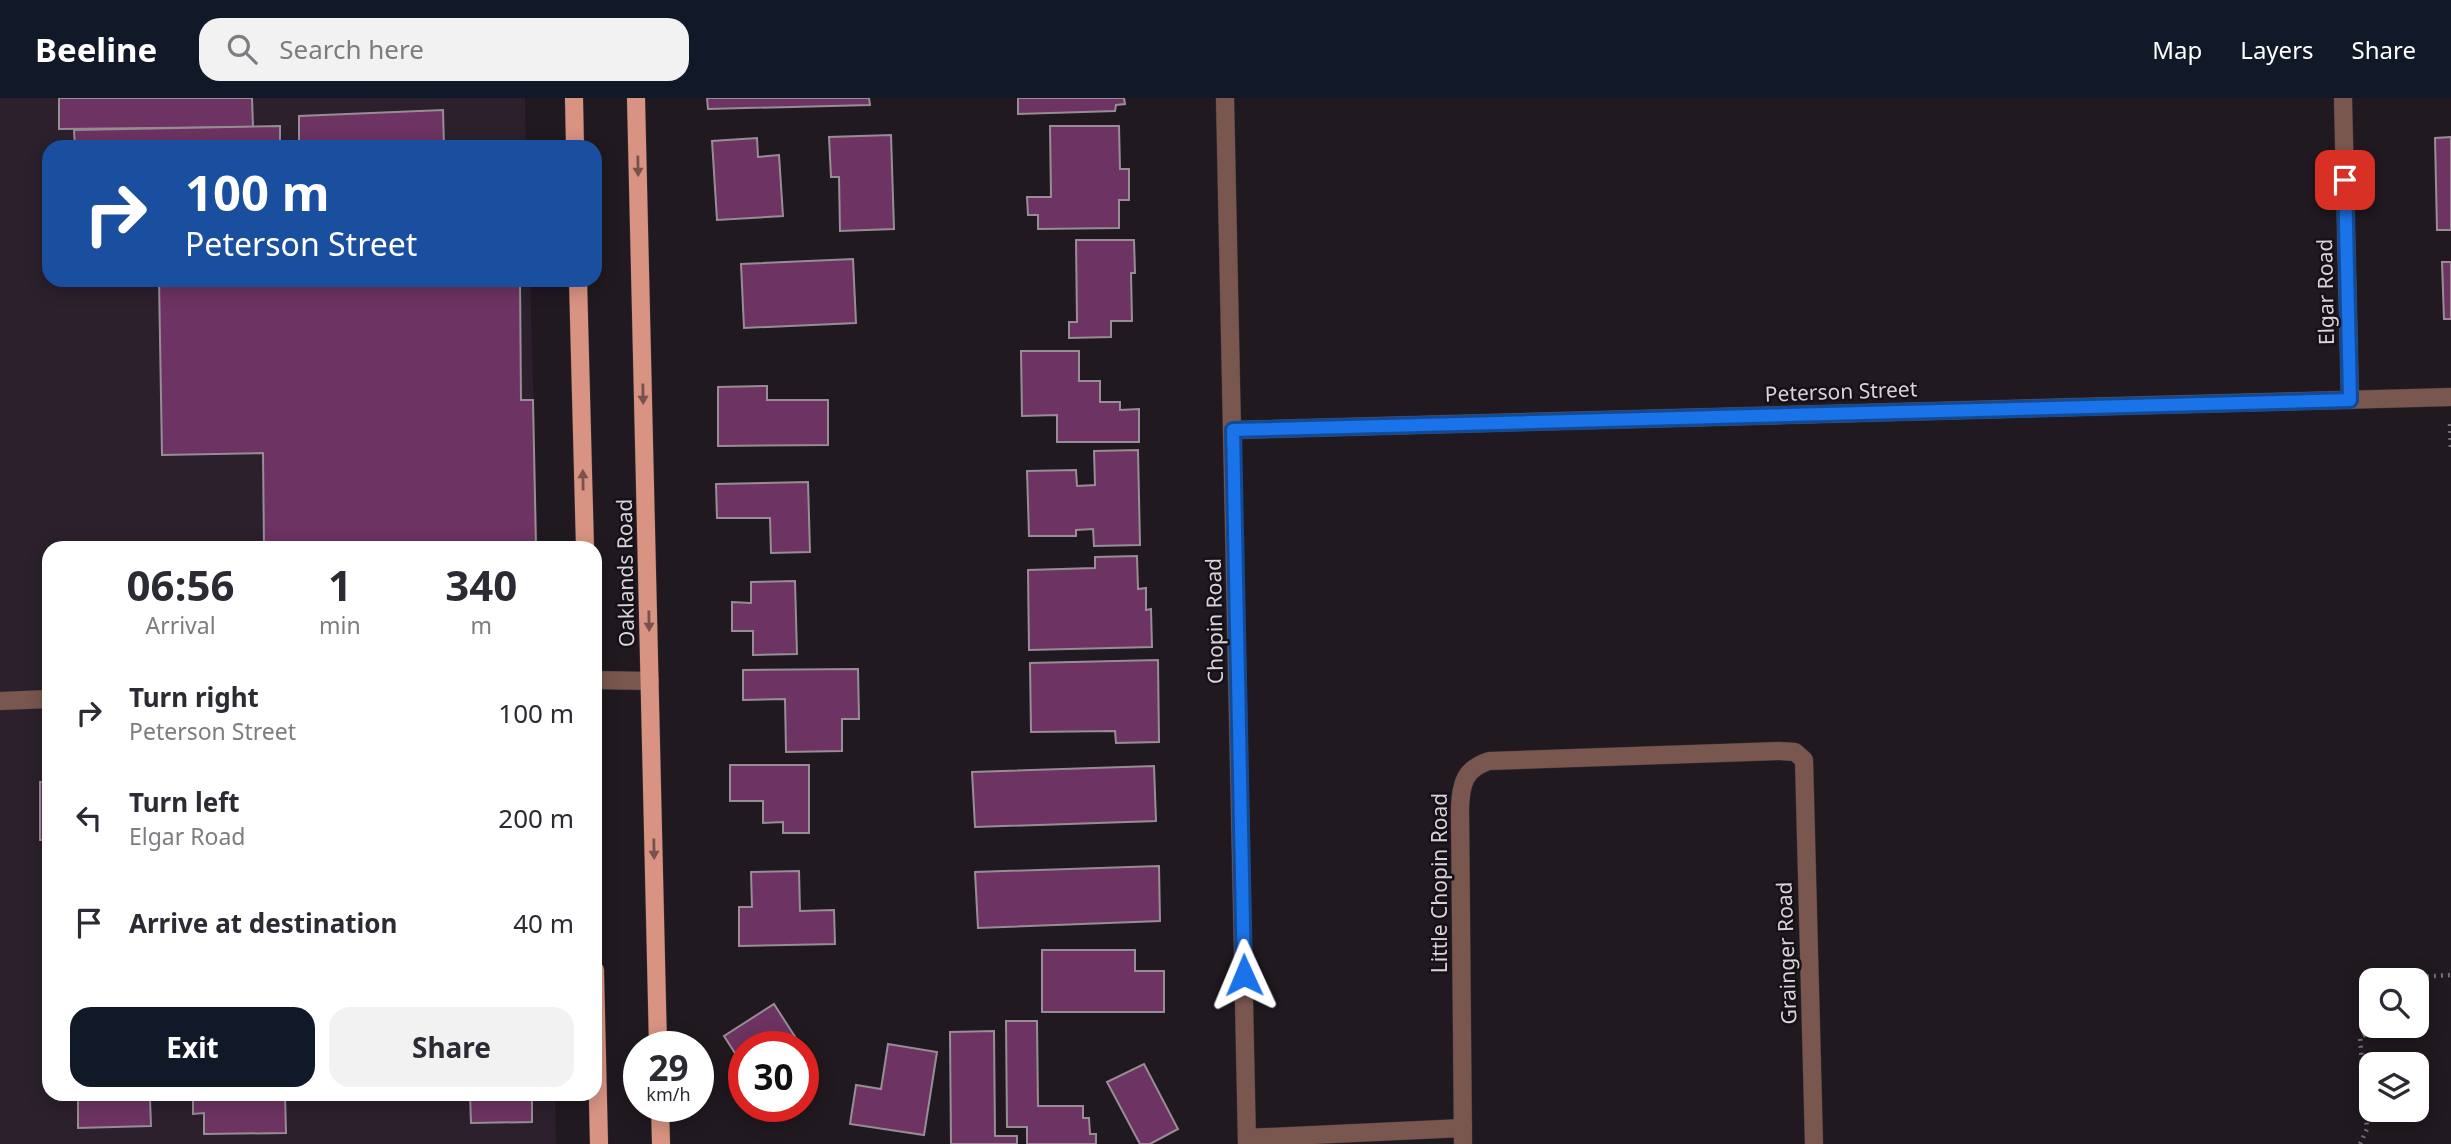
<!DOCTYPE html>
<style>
body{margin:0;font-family:"Noto Sans",sans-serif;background:#f2f2f3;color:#2b2b33;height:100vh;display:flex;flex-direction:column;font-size:26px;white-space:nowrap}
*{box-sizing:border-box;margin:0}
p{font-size:23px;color:#7c7c81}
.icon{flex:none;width:38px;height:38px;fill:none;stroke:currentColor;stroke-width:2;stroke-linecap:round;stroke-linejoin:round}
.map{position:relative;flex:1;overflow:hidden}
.drawer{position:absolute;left:42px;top:443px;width:560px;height:560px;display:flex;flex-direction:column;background:#fff;border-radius:21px;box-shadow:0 4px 18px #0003}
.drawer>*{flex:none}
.banner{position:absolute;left:42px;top:42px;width:560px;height:147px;border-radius:21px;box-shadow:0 4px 18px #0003;background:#1a4fa0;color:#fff;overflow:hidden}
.fabs{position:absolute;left:2359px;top:870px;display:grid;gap:14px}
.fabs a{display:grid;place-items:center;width:70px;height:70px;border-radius:14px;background:#fff;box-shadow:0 4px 18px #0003;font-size:35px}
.speed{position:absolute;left:623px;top:933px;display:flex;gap:14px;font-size:35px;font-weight:700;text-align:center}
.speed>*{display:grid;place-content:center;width:91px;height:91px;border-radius:50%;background:#fff;box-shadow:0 4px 18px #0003;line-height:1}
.speed small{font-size:18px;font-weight:400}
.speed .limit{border:10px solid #d22;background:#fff;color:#111}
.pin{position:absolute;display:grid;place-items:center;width:60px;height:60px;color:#fff;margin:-30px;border-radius:14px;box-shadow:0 4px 10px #0006}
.me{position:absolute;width:77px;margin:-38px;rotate:359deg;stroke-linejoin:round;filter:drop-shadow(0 0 5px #0008)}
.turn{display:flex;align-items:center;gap:24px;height:147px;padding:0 28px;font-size:32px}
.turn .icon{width:91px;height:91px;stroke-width:2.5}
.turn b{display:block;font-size:49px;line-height:60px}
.eta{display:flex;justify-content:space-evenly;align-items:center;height:119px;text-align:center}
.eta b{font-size:42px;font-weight:700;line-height:49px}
.primary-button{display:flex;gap:14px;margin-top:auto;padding:14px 28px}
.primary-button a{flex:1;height:80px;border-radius:21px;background:#111827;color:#fff;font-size:28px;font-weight:700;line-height:80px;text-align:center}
.primary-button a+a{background:#f2f2f3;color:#2b2b33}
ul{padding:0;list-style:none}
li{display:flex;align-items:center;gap:21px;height:105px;padding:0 28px}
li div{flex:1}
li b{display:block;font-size:26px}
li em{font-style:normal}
header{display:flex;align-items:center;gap:42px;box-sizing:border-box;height:98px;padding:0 35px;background:#111827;color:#fff}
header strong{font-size:33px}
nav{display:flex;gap:38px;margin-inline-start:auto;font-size:24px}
.search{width:490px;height:63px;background:#f2f2f3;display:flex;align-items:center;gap:18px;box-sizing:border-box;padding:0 24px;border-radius:21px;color:#7c7c81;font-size:26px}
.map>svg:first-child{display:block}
.built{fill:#2b202c}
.building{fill:#6d3362;stroke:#988d95;stroke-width:2}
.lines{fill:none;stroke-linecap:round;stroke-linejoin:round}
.minor-casing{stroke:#3a333a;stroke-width:19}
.major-casing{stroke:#3a333a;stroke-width:19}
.path{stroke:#746e74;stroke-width:4.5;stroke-dasharray:2 5;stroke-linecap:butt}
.minor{stroke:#79574f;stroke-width:18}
.major{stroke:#d99382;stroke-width:18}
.oneway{fill:#78524c}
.route-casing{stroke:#114b97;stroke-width:18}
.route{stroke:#1a73e8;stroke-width:12}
.labels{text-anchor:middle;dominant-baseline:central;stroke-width:5;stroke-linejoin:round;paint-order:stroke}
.street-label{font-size:21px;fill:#d9d4d9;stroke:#161017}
</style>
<header>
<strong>Beeline</strong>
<div class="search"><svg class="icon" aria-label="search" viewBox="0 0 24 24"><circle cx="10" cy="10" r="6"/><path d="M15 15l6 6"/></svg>Search here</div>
<nav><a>Map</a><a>Layers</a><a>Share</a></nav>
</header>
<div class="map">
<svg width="2451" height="1046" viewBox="0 0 2451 1046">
<rect width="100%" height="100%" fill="#201920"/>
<polygon class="built" points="0,0 525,0 526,49 49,49 49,182 530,182 538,450 49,450 49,996 555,996 556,1046 0,1046"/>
<g class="building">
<polygon points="59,0 252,0 253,29 59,31"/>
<polygon points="707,0 869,0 870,7 708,11"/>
<polygon points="1018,0 1124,0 1125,6 1116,7 1115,13 1018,16"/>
<polygon points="443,12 444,49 299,49 299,18"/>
<polygon points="280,28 280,49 75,49 74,32"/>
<polygon points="1050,28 1119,28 1120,71 1129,71 1129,102 1119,102 1119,130 1038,131 1038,117 1028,117 1027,99 1051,99"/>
<polygon points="891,37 894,131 840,133 839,79 831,79 829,39"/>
<polygon points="2451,39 2451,132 2437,132 2435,40"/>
<polygon points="757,40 758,59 779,57 783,118 717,122 712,43"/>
<polygon points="1076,142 1134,142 1135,175 1131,175 1132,223 1111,223 1111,239 1069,240 1069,224 1077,224"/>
<polygon points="853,161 856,225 744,230 741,166"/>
<polygon points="2442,164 2451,164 2451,221 2444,221"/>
<polygon points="159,182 520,182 521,302 533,302 536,450 264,450 263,355 162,357"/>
<polygon points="1021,253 1079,253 1079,283 1100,283 1100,304 1120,304 1120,312 1139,311 1139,344 1057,344 1057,317 1022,318"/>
<polygon points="767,288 767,302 828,302 828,347 718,348 718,289"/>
<polygon points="1138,352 1140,447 1094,448 1093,431 1076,432 1076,438 1029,438 1027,373 1076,372 1077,388 1095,387 1094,353"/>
<polygon points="808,384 810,454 771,455 770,420 717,420 716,386"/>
<polygon points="1137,458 1138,491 1146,490 1146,512 1151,511 1152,549 1029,552 1028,472 1095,470 1095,459"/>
<polygon points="795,483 797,556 753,557 753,533 732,533 732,504 751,505 751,484"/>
<polygon points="1158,562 1159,644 1116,645 1115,633 1031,634 1030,565"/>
<polygon points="858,571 859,621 842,621 842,653 786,654 785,601 743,602 743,572"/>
<polygon points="730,667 809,667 809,735 783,735 783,724 763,725 763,703 730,703"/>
<polygon points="1154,668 1156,723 975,729 972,674"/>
<rect x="40" y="684" width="9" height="58"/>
<polygon points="1159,768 1160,823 978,830 975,774"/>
<polygon points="799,773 800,813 834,812 835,846 739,848 739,809 752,809 751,774"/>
<polygon points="1042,852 1135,852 1135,873 1164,873 1164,914 1042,914"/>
<polygon points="774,906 801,948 744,948 744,969 724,938"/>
<polygon points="1006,923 1037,923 1038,1008 1083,1008 1083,1020 1089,1020 1090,1036 1096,1036 1096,1046 1027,1046 1027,1029 1007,1029"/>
<polygon points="994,933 995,1038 1017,1038 1017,1046 951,1046 950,934"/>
<polygon points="888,946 937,954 924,1037 850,1026 856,987 881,991"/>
<polygon points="1144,966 1178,1031 1150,1046 1140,1046 1107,984"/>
<polygon points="78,996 142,996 142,1001 150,1001 151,1028 78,1030"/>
<polygon points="193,996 285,996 286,1035 204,1036 204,1015 193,1016"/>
<polygon points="470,996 532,996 532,1024 471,1025"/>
<polygon points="768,1008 796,1008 776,1020"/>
</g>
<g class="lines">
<defs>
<g id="minor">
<polyline points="1225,0 1247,1046"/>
<polyline points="2343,0 2350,302"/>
<polyline points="1233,332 2451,299"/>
<polyline points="595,582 650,583"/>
<polyline points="0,603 49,601"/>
<polyline points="1247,1040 1463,1030"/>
<path d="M 1463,1046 L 1460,710 C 1461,686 1464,671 1489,663 L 1779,653 L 1795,654 L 1804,662 L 1814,1046"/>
</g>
<g id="major">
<polyline points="574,0 575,49"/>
<polyline points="636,0 658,948"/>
<polyline points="578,182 585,450"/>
<polyline points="595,872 599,1046"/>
<polyline points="660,1008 661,1046"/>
</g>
</defs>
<use href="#minor" class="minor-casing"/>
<use href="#major" class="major-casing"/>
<g class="path">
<polyline points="2450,326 2451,353"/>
<polyline points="2401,882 2401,880 2451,877"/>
<polyline points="2360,1046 2367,1031 2360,939 2385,928"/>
</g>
<use href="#minor" class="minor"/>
<use href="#major" class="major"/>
</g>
<defs><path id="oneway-solid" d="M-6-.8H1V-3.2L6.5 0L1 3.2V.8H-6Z" transform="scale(1.75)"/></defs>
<g class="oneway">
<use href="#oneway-solid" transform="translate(638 68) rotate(89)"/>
<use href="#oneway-solid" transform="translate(643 296) rotate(89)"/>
<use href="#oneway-solid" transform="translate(583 382) rotate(-91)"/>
<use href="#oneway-solid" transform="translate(649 523) rotate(89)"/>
<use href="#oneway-solid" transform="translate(654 751) rotate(89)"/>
</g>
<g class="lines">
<defs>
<polyline id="route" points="1244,877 1233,332 2350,302 2345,82"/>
</defs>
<use href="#route" class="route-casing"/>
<use href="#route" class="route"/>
</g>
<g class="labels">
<g class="street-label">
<text transform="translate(2325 194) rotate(-91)">Elgar Road</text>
<text transform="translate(1841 293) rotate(-2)">Peterson Street</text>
<text transform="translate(625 475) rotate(-91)">Oaklands Road</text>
<text transform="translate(1214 523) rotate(-91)">Chopin Road</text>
<text transform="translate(1439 785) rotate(-90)">Little Chopin Road</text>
<text transform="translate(1786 855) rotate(-92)">Grainger Road</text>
</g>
</g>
</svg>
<div class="fabs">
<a><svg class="icon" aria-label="search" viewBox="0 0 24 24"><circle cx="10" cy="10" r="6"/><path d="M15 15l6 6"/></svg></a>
<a><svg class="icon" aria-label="layers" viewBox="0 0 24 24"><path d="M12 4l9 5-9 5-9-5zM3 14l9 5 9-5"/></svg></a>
</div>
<div class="speed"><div>29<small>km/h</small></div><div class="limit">30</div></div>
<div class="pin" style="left:2345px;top:82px;background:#d93025"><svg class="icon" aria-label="arrive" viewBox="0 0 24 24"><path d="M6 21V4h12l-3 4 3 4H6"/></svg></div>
<svg class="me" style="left:1244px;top:877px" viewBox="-20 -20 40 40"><path d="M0-17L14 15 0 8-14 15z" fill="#1a73e8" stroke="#fff" stroke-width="4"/></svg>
<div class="banner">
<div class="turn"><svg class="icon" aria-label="right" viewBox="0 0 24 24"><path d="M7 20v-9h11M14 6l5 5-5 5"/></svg><div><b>100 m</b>Peterson Street</div></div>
</div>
<section class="drawer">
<div class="eta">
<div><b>06:56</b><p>Arrival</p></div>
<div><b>1</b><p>min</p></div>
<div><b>340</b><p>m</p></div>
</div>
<ul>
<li><svg class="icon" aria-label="right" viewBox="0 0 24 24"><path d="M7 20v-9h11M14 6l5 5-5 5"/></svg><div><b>Turn right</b><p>Peterson Street</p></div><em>100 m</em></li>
<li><svg class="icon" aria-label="left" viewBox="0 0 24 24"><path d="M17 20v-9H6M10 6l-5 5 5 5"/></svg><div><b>Turn left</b><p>Elgar Road</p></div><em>200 m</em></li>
<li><svg class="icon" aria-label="arrive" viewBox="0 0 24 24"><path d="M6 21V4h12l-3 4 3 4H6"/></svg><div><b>Arrive at destination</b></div><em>40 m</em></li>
</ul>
<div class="primary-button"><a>Exit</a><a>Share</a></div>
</section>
</div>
